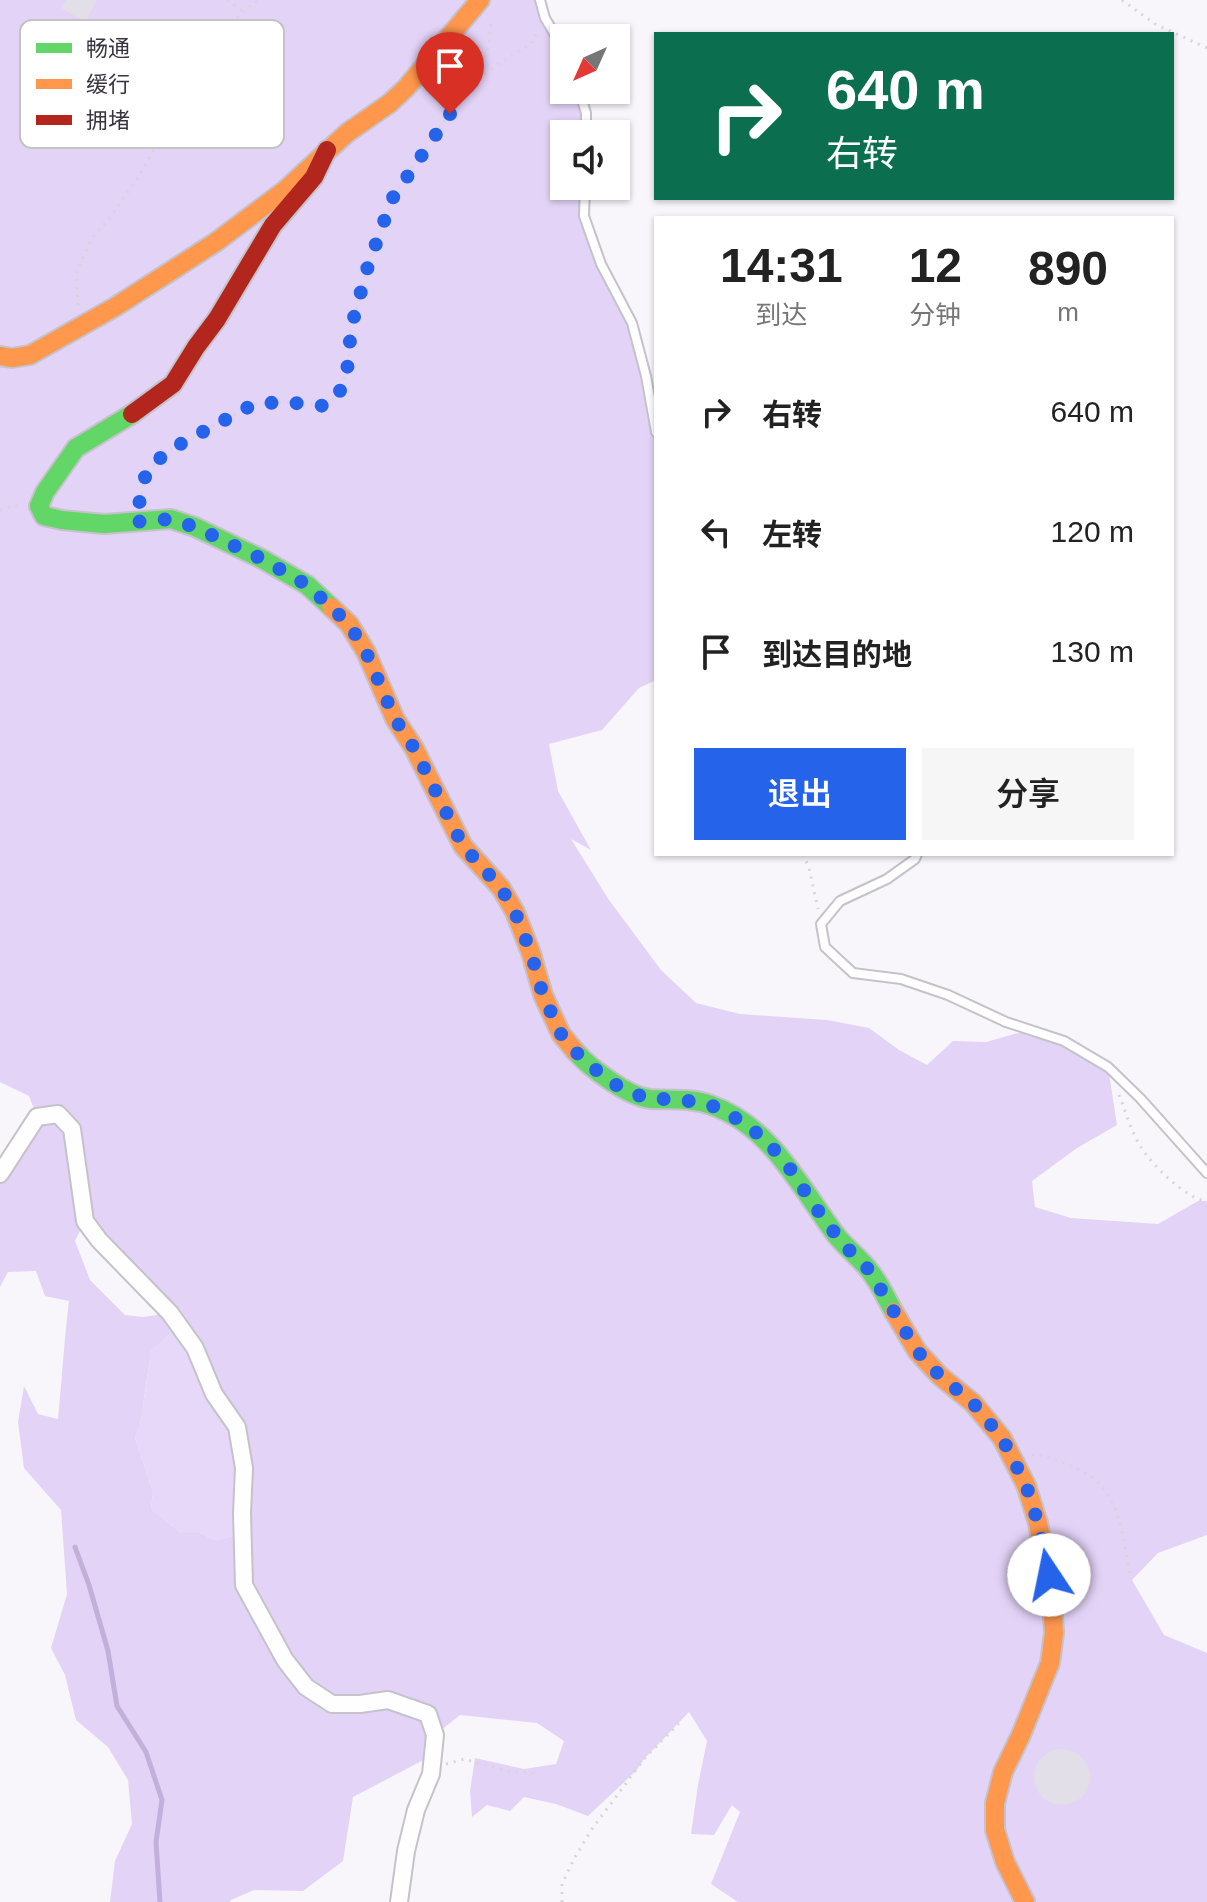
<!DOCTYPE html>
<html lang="zh">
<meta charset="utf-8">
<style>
body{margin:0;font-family:Arial,"Noto Sans SC",sans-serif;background:#f6f6f6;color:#222;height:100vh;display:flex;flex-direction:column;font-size:30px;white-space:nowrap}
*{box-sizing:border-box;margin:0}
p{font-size:26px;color:#767676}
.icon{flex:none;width:44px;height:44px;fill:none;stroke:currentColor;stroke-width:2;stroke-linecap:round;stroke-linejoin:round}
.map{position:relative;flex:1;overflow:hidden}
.drawer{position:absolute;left:654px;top:216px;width:520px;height:640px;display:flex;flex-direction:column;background:#fff;border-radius:0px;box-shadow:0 2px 6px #0004}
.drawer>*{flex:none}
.guide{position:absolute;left:654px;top:32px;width:520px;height:168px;border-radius:0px;box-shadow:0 2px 6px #0004;background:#0b6e4f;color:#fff;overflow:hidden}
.needle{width:52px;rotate:225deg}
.buttons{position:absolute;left:550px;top:24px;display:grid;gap:16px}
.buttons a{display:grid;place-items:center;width:80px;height:80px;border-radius:0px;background:#fff;box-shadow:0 2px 6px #0004;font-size:40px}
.pin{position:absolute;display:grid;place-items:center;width:68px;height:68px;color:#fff;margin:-82px -34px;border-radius:50% 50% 50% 0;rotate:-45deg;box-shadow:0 0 8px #0007}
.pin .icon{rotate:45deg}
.me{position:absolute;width:88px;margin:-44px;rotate:349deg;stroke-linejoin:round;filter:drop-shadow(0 0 6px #0008)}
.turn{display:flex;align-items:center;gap:28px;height:168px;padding:0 40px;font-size:36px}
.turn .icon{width:104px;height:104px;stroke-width:2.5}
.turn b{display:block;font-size:56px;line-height:68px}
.eta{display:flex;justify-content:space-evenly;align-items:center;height:136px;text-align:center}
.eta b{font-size:48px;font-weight:600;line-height:56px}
.cta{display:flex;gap:16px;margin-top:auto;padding:16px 40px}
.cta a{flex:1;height:92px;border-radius:0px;background:#2563eb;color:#fff;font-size:32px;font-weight:600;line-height:92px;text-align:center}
.cta a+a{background:#f6f6f6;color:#222}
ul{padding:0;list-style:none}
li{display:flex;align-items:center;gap:24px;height:120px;padding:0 40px}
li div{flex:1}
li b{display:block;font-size:30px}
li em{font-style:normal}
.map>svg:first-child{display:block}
.green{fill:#e7d8fa}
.forest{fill:#e3d3f7;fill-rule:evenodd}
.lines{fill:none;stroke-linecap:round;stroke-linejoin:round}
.stream{stroke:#c2afda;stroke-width:5}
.building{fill:#e3dfe8}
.lane-casing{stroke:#c5c2ca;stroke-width:12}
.street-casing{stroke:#c5c2ca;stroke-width:20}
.fast-casing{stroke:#c5c2ca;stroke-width:22}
.slow-casing{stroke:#c5c2ca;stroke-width:22}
.jam-casing{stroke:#c5c2ca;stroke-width:22}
.path{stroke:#d7d5d9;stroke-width:3;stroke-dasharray:2 6;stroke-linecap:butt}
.lane{stroke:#fefefe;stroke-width:8}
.street{stroke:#fefefe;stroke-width:16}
.fast{stroke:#63d668;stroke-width:18}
.slow{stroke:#ff974d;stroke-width:18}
.jam{stroke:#b3261e;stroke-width:18}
.route{stroke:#2563eb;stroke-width:14;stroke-dasharray:0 25.2}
.key{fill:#fff;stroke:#c3c2c5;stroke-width:2}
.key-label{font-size:22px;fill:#38333f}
</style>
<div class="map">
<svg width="1207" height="1902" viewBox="0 0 1207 1902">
<rect width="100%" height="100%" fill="#f8f6fa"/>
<polygon class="green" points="170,1313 237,1427 242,1534 215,1540 200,1533 181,1533 151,1509 153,1492 135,1438 140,1427 151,1351 169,1335"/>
<path class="forest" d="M 0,0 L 540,0 L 564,50 L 564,90 L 579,90 L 586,134 L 564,134 L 564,186 L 585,186 L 584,216 L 601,264 L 632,323 L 656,432 L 656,680 L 639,688 L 602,730 L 549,744 L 558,791 L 591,850 L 571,839 L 609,900 L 661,970 L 696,1003 L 740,1014 L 827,1020 L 869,1028 L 899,1050 L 927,1065 L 953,1041 L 986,1042 L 1029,1030 L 1064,1041 L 1108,1067 L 1117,1125 L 1077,1148 L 1032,1181 L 1035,1207 L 1071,1218 L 1158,1224 L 1198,1201 L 1207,1201 L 1207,1535 L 1158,1553 L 1132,1580 L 1164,1635 L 1207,1653 L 1207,1902 L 738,1902 L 711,1884 L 740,1812 L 732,1805 L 714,1835 L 691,1834 L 698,1785 L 707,1741 L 689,1712 L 644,1759 L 636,1771 L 588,1816 L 556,1804 L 524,1797 L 510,1811 L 487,1805 L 472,1817 L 470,1791 L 475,1758 L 524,1769 L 556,1764 L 564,1741 L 537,1723 L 460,1715 L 435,1735 L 433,1755 L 353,1797 L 343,1861 L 303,1891 L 254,1890 L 231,1900 L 230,1902 L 110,1902 L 115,1861 L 132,1824 L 128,1780 L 108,1747 L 76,1720 L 65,1675 L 51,1648 L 67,1594 L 61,1510 L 24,1468 L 18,1422 L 24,1386 L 38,1414 L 58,1419 C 62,1380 64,1340 69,1301 L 45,1296 L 36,1271 L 8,1272 L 0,1287 L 0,1174 L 37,1117 L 29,1096 L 0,1082 ZM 85,1221 L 169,1313 L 143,1317 L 125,1315 L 90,1280 L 75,1241 ZM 170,1314 L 237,1427 L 242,1534 L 215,1540 L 200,1533 L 181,1533 L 151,1509 L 153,1492 L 135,1438 L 140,1427 L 151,1351 L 169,1335 Z"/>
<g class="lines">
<polyline class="stream" points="75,1547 89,1585 108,1651 117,1706 146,1752 162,1800 156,1842 160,1902"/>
</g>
<g class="building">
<polygon points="66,0 97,0 85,22 61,8"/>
<circle cx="1062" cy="1777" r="28"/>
</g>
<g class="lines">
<defs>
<g id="lane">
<polyline points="540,0 545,18 564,50"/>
<polyline points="579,90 586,113 586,134"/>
<polyline points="585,186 584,216 601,264 632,323 646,376 656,432"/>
<polyline points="917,854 915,859 887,879 840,901 821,924 825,947 853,973 901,979 948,995 1006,1022 1064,1041 1108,1067 1140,1098 1207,1173"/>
</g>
<polyline id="street" points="0,1174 37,1117 58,1114 72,1129 85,1221 99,1240 170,1313 195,1348 214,1394 237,1427 244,1468 242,1513 244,1585 285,1660 306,1687 332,1704 360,1704 388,1700 428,1714 435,1735 431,1774 416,1810 406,1851 399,1902"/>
<g id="fast">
<polyline points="132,414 76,448 45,492 39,506 44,516 62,520 104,524 171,519 195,527 262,559 307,585 331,607"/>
<path d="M 575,1051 C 590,1068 628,1097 651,1099 C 671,1100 692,1098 711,1105 C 771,1126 800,1187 836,1235 C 846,1248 859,1257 869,1270 C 879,1282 886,1298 894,1312"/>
</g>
<g id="slow">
<polyline points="0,356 12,358 30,355 115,307 216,242 284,191 347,133 390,103 406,88 480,0"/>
<polyline points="331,607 349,624 366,652 395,719 414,748 463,846 501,888 515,912 531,953 543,995 561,1034 575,1051"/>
<polyline points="894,1312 917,1351 940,1376 973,1403 1002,1438 1026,1485 1038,1523 1052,1598 1054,1633 1050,1663 1021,1735 1003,1772 995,1803 995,1830 1005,1862 1025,1902"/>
</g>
<polyline id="jam" points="132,414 173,384 196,347 217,319 273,225 314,177 327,150"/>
</defs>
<use href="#lane" class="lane-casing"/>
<use href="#street" class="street-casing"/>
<use href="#fast" class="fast-casing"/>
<use href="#slow" class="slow-casing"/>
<use href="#jam" class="jam-casing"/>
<g class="path">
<polyline points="227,0 243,11"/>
<polyline points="1122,0 1155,24 1207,48"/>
<polyline points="476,80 489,46 491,18"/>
<polyline points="78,305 76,274 91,240 112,215 142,171 166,126 175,97 243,11 258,0"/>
<polyline points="140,502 146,473 166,452 254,404 285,402 325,406 339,394 348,365 351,328 368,266 392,199 436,131 476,80 500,63 531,44 539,29"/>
<polyline points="0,510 12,506 19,506"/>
<polyline points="803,854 809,868 818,909"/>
<path d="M 1119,1095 C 1126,1112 1131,1132 1141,1147 C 1151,1164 1187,1200 1207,1201"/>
<path d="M 1032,1455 L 1036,1454 C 1056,1460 1078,1466 1094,1479 C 1121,1500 1125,1549 1131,1579"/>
<polyline points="446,1764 464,1759 511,1772 534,1773"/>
<polyline points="562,1902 562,1884 575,1857 592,1829 644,1759 683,1719"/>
</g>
<use href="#lane" class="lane"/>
<use href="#street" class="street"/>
<use href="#fast" class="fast"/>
<use href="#slow" class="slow"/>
<use href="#jam" class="jam"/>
</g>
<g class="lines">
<polyline class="route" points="450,114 392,199 368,266 351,328 348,365 339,394 325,406 285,402 254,404 166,452 146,473 135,522 171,519 195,527 262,559 307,585 349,624 366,652 395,719 414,748 463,846 501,888 515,912 531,953 543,995 561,1034 582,1059 614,1084 647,1099 678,1099 711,1105 739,1120 766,1140 791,1170 813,1204 843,1244 870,1271 917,1351 940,1376 973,1403 1002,1438 1026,1485 1038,1523 1049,1575"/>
</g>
<rect x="20" y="20" width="264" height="128" rx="12" class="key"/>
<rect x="36" y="43" width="36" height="10" fill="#63d668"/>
<rect x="36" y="79" width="36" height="10" fill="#ff974d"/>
<rect x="36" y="115" width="36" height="10" fill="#b3261e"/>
<g class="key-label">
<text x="86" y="56">畅通</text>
<text x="86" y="92">缓行</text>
<text x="86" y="128">拥堵</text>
</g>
</svg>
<div class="buttons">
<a><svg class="needle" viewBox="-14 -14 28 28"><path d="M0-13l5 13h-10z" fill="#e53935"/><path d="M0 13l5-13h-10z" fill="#767676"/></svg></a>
<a><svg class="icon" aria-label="sound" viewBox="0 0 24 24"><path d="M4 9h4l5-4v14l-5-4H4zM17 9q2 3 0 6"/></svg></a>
</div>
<div class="pin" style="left:450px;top:114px;background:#d93025"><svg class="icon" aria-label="arrive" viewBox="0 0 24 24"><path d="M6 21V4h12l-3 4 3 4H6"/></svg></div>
<svg class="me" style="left:1049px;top:1575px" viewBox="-20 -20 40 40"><circle r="19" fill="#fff"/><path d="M0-13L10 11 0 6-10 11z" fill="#2563eb"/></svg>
<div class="guide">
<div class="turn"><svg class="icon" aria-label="right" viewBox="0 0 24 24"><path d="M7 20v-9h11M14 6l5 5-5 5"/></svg><div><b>640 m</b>右转</div></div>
</div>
<section class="drawer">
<div class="eta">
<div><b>14:31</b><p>到达</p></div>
<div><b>12</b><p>分钟</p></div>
<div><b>890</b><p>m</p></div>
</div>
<ul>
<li><svg class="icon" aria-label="right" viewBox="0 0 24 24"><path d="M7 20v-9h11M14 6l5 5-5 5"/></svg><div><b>右转</b></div><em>640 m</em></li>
<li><svg class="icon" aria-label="left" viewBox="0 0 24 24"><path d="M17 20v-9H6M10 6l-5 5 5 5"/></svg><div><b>左转</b></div><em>120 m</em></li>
<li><svg class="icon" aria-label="arrive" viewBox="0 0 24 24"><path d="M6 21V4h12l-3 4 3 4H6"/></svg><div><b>到达目的地</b></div><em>130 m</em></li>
</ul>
<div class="cta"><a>退出</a><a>分享</a></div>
</section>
</div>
